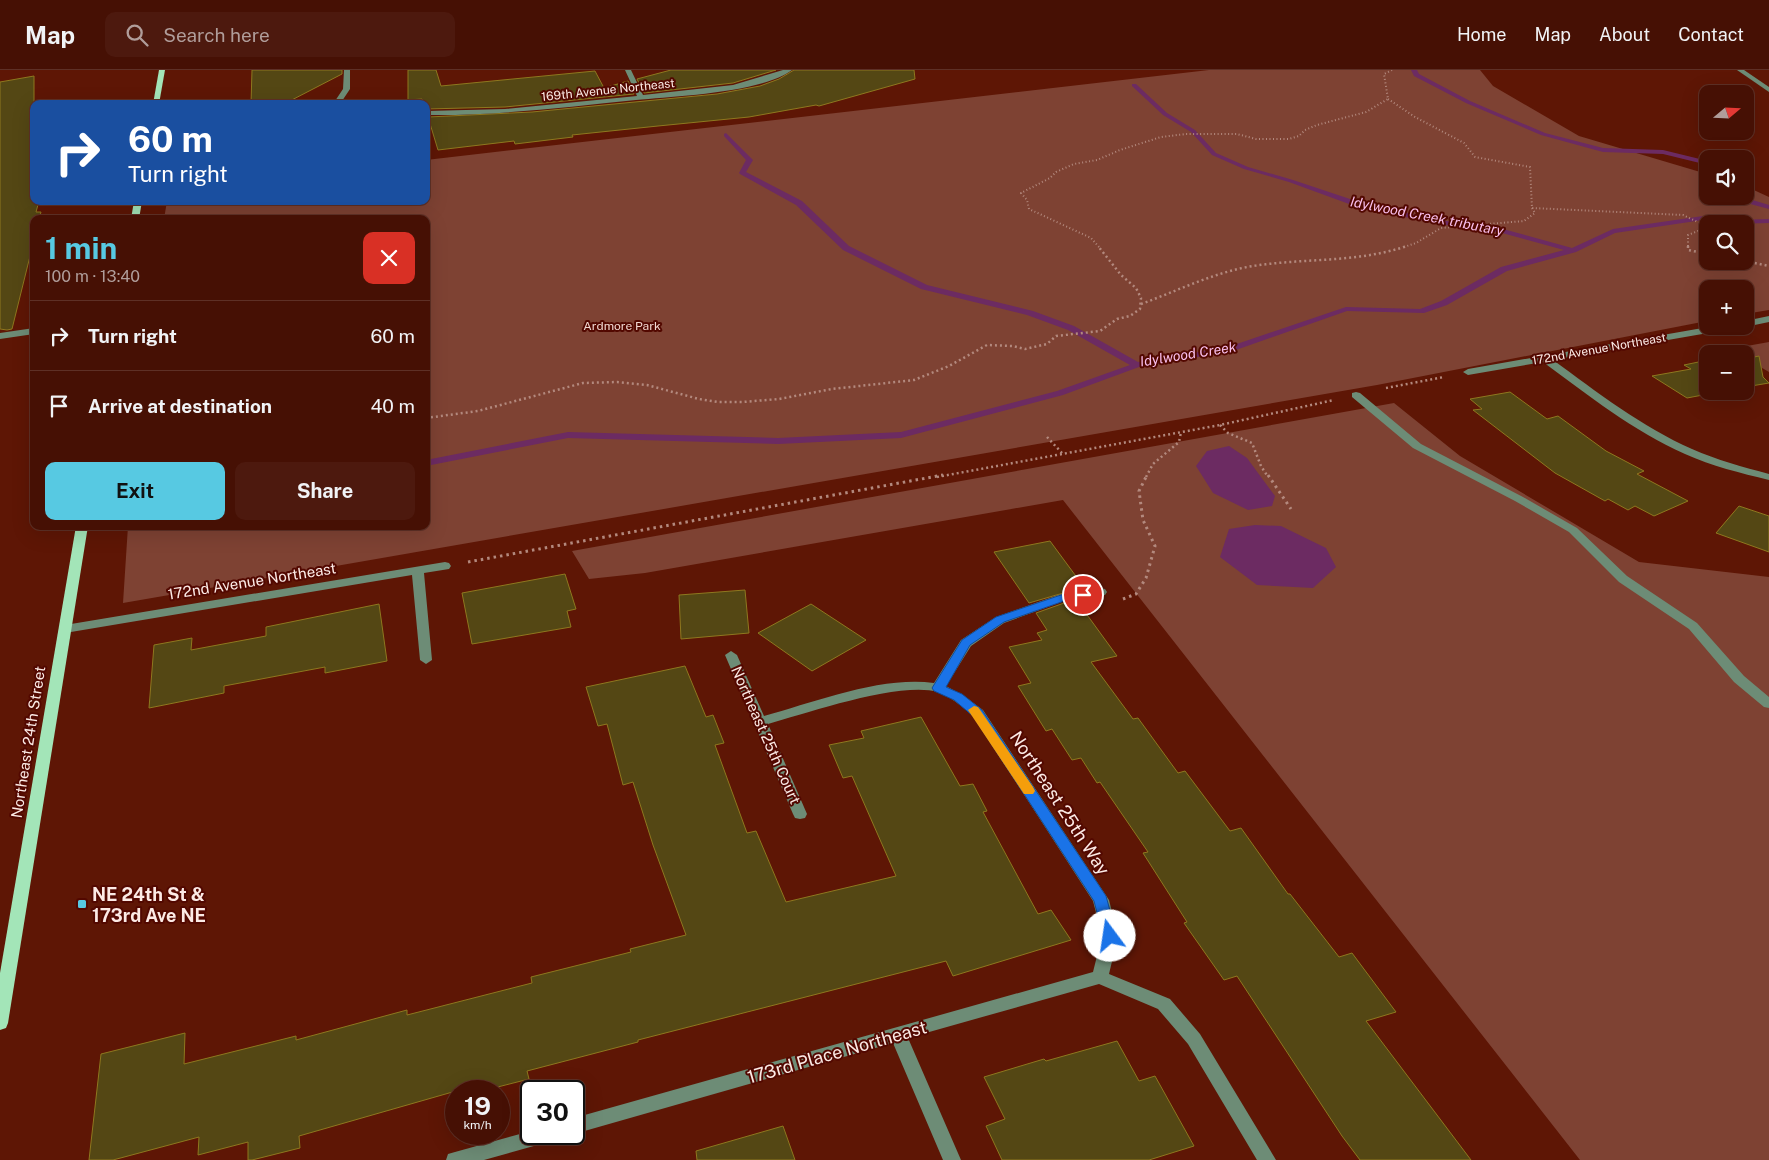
<!DOCTYPE html>
<meta charset="utf-8">
<style>
body{margin:0;font-family:"Public Sans",sans-serif;background:#4d190e;color:#f1f3f6;height:100vh;display:flex;flex-direction:column;font-size:19px;white-space:nowrap}
*{box-sizing:border-box;margin:0}
p{font-size:16px;color:#b09d9a}
.icon{flex:none;width:28px;height:28px;fill:none;stroke:currentColor;stroke-width:2;stroke-linecap:round;stroke-linejoin:round}
.map{position:relative;flex:1;overflow:hidden}
.side{position:absolute;left:30px;top:145px;width:400px;height:315px;display:flex;flex-direction:column;background:#461004;border-radius:10px;box-shadow:0 5px 20px #0002,0 0 0 1px #5e3026}
.side>*{flex:none}
.guide{position:absolute;left:30px;top:30px;width:400px;height:105px;border-radius:10px;box-shadow:0 5px 20px #0002,0 0 0 1px #5e3026;background:#1a4fa0;color:#fff;overflow:hidden}
.needle{width:32px;rotate:71deg}
.tools{position:absolute;left:1699px;top:15px;display:grid;gap:10px}
.tools a{display:grid;place-items:center;width:55px;height:55px;border-radius:10px;background:#461004;box-shadow:0 5px 20px #0002,0 0 0 1px #5e3026;font-size:25px}
.speed{position:absolute;left:445px;top:1010px;display:flex;gap:10px;font-size:25px;font-weight:700;text-align:center}
.speed>*{display:grid;place-content:center;width:65px;height:65px;border-radius:50%;background:#461004;box-shadow:0 5px 20px #0002,0 0 0 1px #5e3026;line-height:1}
.speed small{font-size:12px;font-weight:400}
.speed .limit{border:2px solid #111;border-radius:8px;background:#fff;color:#111}
.pin{position:absolute;display:grid;place-items:center;width:42px;height:42px;color:#fff;margin:-21px;border:2px solid #fff;border-radius:50%;box-shadow:0 1px 5px #0007}
.me{position:absolute;width:55px;margin:-28px;rotate:346deg;stroke-linejoin:round;filter:drop-shadow(0 0 4px #0008)}
.turn{display:flex;align-items:center;gap:18px;height:105px;padding:0 15px;font-size:22px}
.turn .icon{width:65px;height:65px;stroke-width:2.5}
.turn b{display:block;font-size:35px;line-height:42px}
.round{display:grid;place-items:center;flex:none;width:52px;height:52px;border-radius:10px;background:#4d190e}
.summary{display:flex;align-items:center;justify-content:space-between;height:85px;padding:0 15px}
h1{font-size:30px;font-weight:700;line-height:38px;color:#57c9e2}
.primary-button{display:flex;gap:10px;margin-top:auto;padding:10px 15px}
.primary-button a{flex:1;height:58px;border-radius:10px;background:#57c9e2;color:#111;font-size:20px;font-weight:700;line-height:58px;text-align:center}
.primary-button a+a{background:#4d190e;color:#f1f3f6}
ul{padding:0;list-style:none}
li{display:flex;align-items:center;gap:15px;height:70px;padding:0 15px;border-top:1px solid #5e3026}
li div{flex:1}
li b{display:block;font-size:19px}
li em{font-style:normal}
header{display:flex;align-items:center;gap:30px;box-sizing:border-box;height:70px;padding:0 25px;background:#461004;border-bottom:1px solid #5e3026}
header strong{font-size:24px}
nav{display:flex;gap:28px;margin-inline-start:auto;font-size:18px}
.search{width:350px;height:45px;background:#4d190e;display:flex;align-items:center;gap:12px;box-sizing:border-box;padding:0 18px;border-radius:10px;color:#b09d9a;font-size:19px}
.map>svg:first-child{display:block}
.green{fill:#7e4233;fill-rule:evenodd}
.water{fill:#6c2b62}
.lines{fill:none;stroke-linecap:round;stroke-linejoin:round}
.stream{fill:#6c2b62;fill-rule:evenodd}
.building{fill:#544714;stroke:#8e781f}
.path-far2{stroke:#b3897e;stroke-width:2;stroke-dasharray:1 2.5;stroke-linecap:butt}
.path-far1{stroke:#b3897e;stroke-width:2.5;stroke-dasharray:2 3;stroke-linecap:butt}
.path{stroke:#b3897e;stroke-width:3;stroke-dasharray:2.5 4;stroke-linecap:butt}
.minor{fill:#6d8c76;fill-rule:evenodd}
.major{fill:#a3e5b8;fill-rule:evenodd}
.route{fill:#1a73e8;stroke:#114b97}
.slow{fill:#f59e0b}
.poi-dot{fill:#57c9e2;stroke:#520800;stroke-width:2}
.labels{text-anchor:middle;dominant-baseline:central;stroke-width:4;stroke-linejoin:round;paint-order:stroke}
.far-street-label{font-size:12px;fill:#fceae5;stroke:#520800}
.far-park-label{font-size:12px;fill:#f1d8d1;stroke:#520800}
.far-water-label{font-size:14px;font-style:italic;fill:#fabfed;stroke:#520800}
.street-label{font-size:15px;fill:#fceae5;stroke:#520800}
.near-street-label{font-size:18px;fill:#fceae5;stroke:#520800}
.near-poi-label{font-size:18px;font-weight:bold;fill:#fceae5;stroke:#520800;text-anchor:start}
</style>
<header>
<strong>Map</strong>
<div class="search"><svg class="icon" aria-label="search" viewBox="0 0 24 24"><circle cx="10" cy="10" r="6"/><path d="M15 15l6 6"/></svg>Search here</div>
<nav><a>Home</a><a>Map</a><a>About</a><a>Contact</a></nav>
</header>
<div class="map">
<svg width="1769" height="1090" viewBox="0 0 1769 1090">
<rect width="100%" height="100%" fill="#5e1605"/>
<g class="green">
<path d="M 1209,0 L 1480,0 L 1493,16 L 1579,66 L 1707,104 L 1708,126 L 1745,126 L 1745,116 L 1769,127 L 1769,240 L 1745,244 L 1745,219 L 1708,219 L 1707,251 L 1377,315 L 123,533 L 128,456 L 426,456 L 426,149 L 164,149 L 167,131 L 426,131 L 426,90 ZM 1708,154 L 1745,154 L 1745,191 L 1708,191 Z"/>
<polygon points="1769,272 1769,302 1745,288 1745,284 1738,284 1730,279"/>
<polygon points="1394,333 1460,386 1639,492 1769,507 1769,1090 1580,1090 1063,430 645,503 589,509 572,481"/>
</g>
<g class="water">
<polygon points="1229,376 1247,388 1275,426 1272,436 1248,440 1213,423 1196,396 1207,381"/>
<polygon points="1255,455 1281,456 1326,478 1336,497 1313,518 1257,515 1220,487 1229,459"/>
</g>
<g class="lines">
<g class="stream">
<polygon points="1411,0 1417,0 1419,4 1470,31 1545,63 1603,78 1663,80 1708,91 1708,95 1663,84 1603,82 1541,65 1466,33 1414,6"/>
<polygon points="1132,14 1136,14 1167,43 1195,60 1216,83 1248,97 1293,110 1365,134 1440,150 1503,159 1572,178 1613,159 1703,146 1737,150 1769,149 1769,153 1733,154 1703,150 1615,163 1576,182 1507,201 1447,235 1424,243 1347,241 1233,281 1139,297 1063,325 901,368 778,374 568,368 426,396 426,390 568,362 778,368 901,362 1057,321 1130,295 1068,260 1027,245 921,219 843,180 796,135 740,104 739,103 746,90 724,66 724,64 726,63 753,90 746,102 802,131 849,176 927,215 1033,241 1074,256 1138,292 1228,277 1346,237 1420,239 1441,231 1501,197 1564,180 1502,163 1440,154 1360,138 1289,112 1244,99 1212,85 1191,62 1163,45 1132,16"/>
<polygon points="1745,125 1746,128 1769,135 1769,139 1739,131 1738,126"/>
</g>
</g>
<g class="building">
<polygon points="252,0 342,0 342,4 284,34 251,34"/>
<polygon points="408,0 436,0 441,16 595,1 604,18 628,11 634,24 505,37 426,39 426,34 424,34 422,29 408,30"/>
<polygon points="671,0 776,0 733,13 644,23 637,9"/>
<polygon points="794,0 914,0 915,9 819,36 816,35 749,47 658,56 572,65 573,67 515,74 514,71 438,80 428,47 532,42 717,24 760,16 779,9"/>
<polygon points="34,6 34,131 39,131 36,142 41,142 39,149 34,149 34,170 12,259 7,260 0,259 0,12"/>
<polygon points="1759,286 1763,307 1769,313 1745,317 1745,289"/>
<polygon points="1708,290 1708,321 1724,321 1687,328 1652,306 1691,299 1684,295"/>
<polygon points="1510,322 1547,349 1558,346 1606,381 1644,401 1637,404 1688,431 1654,446 1635,436 1628,440 1608,429 1605,431 1555,403 1473,340 1482,339 1470,329"/>
<polygon points="1739,436 1769,446 1769,482 1716,463"/>
<polygon points="1050,471 1081,513 1067,516 1070,521 1029,533 994,482"/>
<polygon points="565,504 576,539 567,541 571,557 472,574 462,523"/>
<polygon points="745,520 749,563 681,569 679,525"/>
<polygon points="1077,531 1117,586 1091,592 1133,649 1138,648 1178,703 1185,701 1230,761 1241,758 1288,824 1290,824 1339,887 1352,883 1396,942 1366,951 1471,1090 1360,1090 1342,1066 1237,906 1224,910 1184,853 1187,852 1143,783 1148,782 1100,712 1097,713 1081,688 1072,690 1052,659 1046,661 1018,616 1031,613 1009,577 1042,570 1037,563 1047,560 1036,543 1067,532"/>
<polygon points="379,534 387,591 325,603 325,597 224,616 224,623 149,638 154,575 192,568 191,580 266,566 266,557"/>
<polygon points="811,534 866,570 812,601 758,563"/>
<polygon points="685,596 706,647 713,645 724,673 715,675 747,763 756,761 786,832 896,806 852,706 843,708 829,675 864,668 861,661 921,647 960,716 973,714 987,741 983,742 1038,844 1051,840 1071,870 953,906 946,891 638,970 638,972 527,1001 529,1009 482,1021 456,1021 299,1066 300,1078 252,1090 248,1090 248,1072 198,1085 199,1067 113,1090 89,1090 101,984 185,963 184,994 296,966 296,970 407,940 407,945 532,913 531,907 631,882 630,879 686,865 653,775 633,712 623,715 607,654 598,656 586,617"/>
<polygon points="1117,971 1139,1011 1155,1006 1194,1076 1149,1090 1002,1090 986,1056 1005,1049 984,1007 1044,989 1046,991"/>
<polygon points="783,1056 795,1090 697,1090 696,1081"/>
</g>
<g class="lines">
<g class="path-far2">
<polyline points="1388,29 1415,47 1464,73 1475,87 1530,97 1532,138 1683,145 1702,154 1703,159 1688,165 1688,177"/>
<polyline points="1099,177 1091,168 1029,139 1027,130 1021,123 1050,108 1056,102 1074,94 1097,90 1120,80 1161,67 1186,64 1237,64 1256,69 1289,69 1299,66 1305,60 1317,55 1366,42 1388,29 1384,4 1392,0"/>
<polyline points="1404,177 1416,173 1441,158 1524,151 1535,143 1532,138"/>
</g>
<g class="path-far1">
<polyline points="1688,176 1688,180 1708,184"/>
<polyline points="1745,191 1769,196"/>
<path d="M 1141,234 C 1177,221 1215,202 1253,196 C 1304,188 1357,193 1407,176"/>
<polyline points="1386,318 1444,307"/>
<polyline points="426,348 478,341 583,313 617,312 647,315 699,329 718,332 743,332 779,329 832,319 914,310 949,296 987,275 1013,276 1025,279 1047,274 1056,266 1100,261 1117,249 1130,246 1140,239 1141,228 1136,218 1121,205 1098,176"/>
<polyline points="1220,355 1228,363 1252,373 1261,396 1268,407"/>
<polyline points="1047,367 1062,383"/>
<polyline points="937,407 1220,355 1334,330"/>
<polyline points="1146,407 1153,394 1179,372 1181,362"/>
</g>
<g class="path">
<polyline points="1268,405 1291,439"/>
<polyline points="468,492 943,405"/>
<polyline points="1123,529 1136,524 1146,508 1155,476 1143,450 1139,421 1147,405"/>
</g>
<g class="minor">
<polygon points="344,0 350,0 350,19 340,34 333,34 343,19"/>
<path d="M 625,0 L 631,0 L 643,25 L 733,15 L 783,0 L 792,0 C 761,23 675,26 636,30 C 566,37 497,46 426,45 L 426,41 L 505,39 L 637,26 Z"/>
<polygon points="1737,0 1744,0 1769,17 1769,22"/>
<polygon points="1769,246 1769,252 1745,257 1743,256 1745,256 1745,251"/>
<path d="M 1714,256 L 1735,256 L 1731,259 L 1553,290 C 1597,322 1642,357 1692,379 C 1717,390 1743,397 1769,404 L 1769,410 C 1740,403 1712,396 1685,384 C 1633,361 1588,325 1543,292 L 1468,305 L 1463,302 L 1468,299 Z"/>
<polygon points="34,258 34,264 0,269 0,263"/>
<polygon points="1356,322 1360,323 1421,374 1523,427 1577,458 1627,506 1697,553 1744,606 1769,627 1769,638 1764,637 1734,612 1689,559 1619,512 1569,462 1515,431 1413,378 1352,327 1352,323"/>
<polygon points="445,492 449,493 451,496 449,499 424,503 432,590 426,594 420,590 412,505 65,563 59,559 65,555"/>
<path d="M 1101,518 L 1105,519 L 1107,522 L 1105,525 L 1067,530 L 1004,553 L 971,576 L 946,616 L 964,626 L 983,640 L 1109,830 L 1118,866 L 1109,904 L 1170,929 L 1200,964 L 1276,1090 L 1257,1090 L 1188,974 L 1158,939 L 1099,914 L 908,968 L 961,1090 L 943,1090 L 893,973 L 574,1064 L 574,1048 L 1093,902 L 1102,866 L 1093,831 L 973,646 C 963,637 951,627 938,622 C 900,611 807,643 768,654 L 807,744 L 805,748 L 800,749 L 795,748 L 793,744 L 725,585 L 731,581 L 737,585 L 764,646 C 816,632 880,606 934,613 L 961,570 L 996,547 L 1061,524 Z"/>
<polygon points="531,1061 531,1064 557,1064 554,1070 548,1072 484,1090 446,1090 448,1084 455,1082"/>
</g>
<g class="major">
<polygon points="159,0 165,0 159,34 153,34"/>
<polygon points="134,131 142,131 139,149 131,149"/>
<polygon points="76,456 88,456 8,953 6,958 0,960 0,903"/>
</g>
</g>
<polygon class="route" points="1083,521 1089,525 1087,527 1067,530 1004,552 970,575 946,617 962,624 982,640 1106,826 1117,866 1115,870 1110,872 1105,870 1103,866 1094,831 973,646 954,630 934,621 932,618 962,570 996,547 1061,525"/>
<polygon class="slow" points="974,636 978,637 1033,717 1035,721 1033,724 1024,724 968,640"/>
<rect class="poi-dot" x="77" y="829" width="10" height="10" rx="2.5"/>
<g class="labels">
<g class="far-street-label">
<text transform="translate(608 20) rotate(-6)">169th Avenue Northeast</text>
<text transform="translate(1599 279) rotate(-10)">172nd Avenue Northeast</text>
</g>
<g class="far-park-label">
<text x="622" y="256">Ardmore Park</text>
</g>
<g class="far-water-label">
<text transform="translate(1427 146) rotate(11)">Idylwood Creek tributary</text>
<text transform="translate(1188 284) rotate(-9)">Idylwood Creek</text>
</g>
<g class="street-label">
<text transform="translate(252 511) rotate(-9)">172nd Avenue Northeast</text>
<text transform="translate(766 665) rotate(66)">Northeast 25th Court</text>
<text transform="translate(28 672) rotate(-81)">Northeast 24th Street</text>
</g>
<g class="near-street-label">
<text transform="translate(1060 733) rotate(57)">Northeast 25th Way</text>
<text transform="translate(837 982) rotate(-16)">173rd Place Northeast</text>
</g>
<g class="near-poi-label">
<text x="92" y="824">NE 24th St &amp;<tspan x="92" dy="21">173rd Ave NE</tspan></text>
</g>
</g>
</svg>
<div class="tools">
<a><svg class="needle" viewBox="-14 -14 28 28"><path d="M0-13l5 13h-10z" fill="#e53935"/><path d="M0 13l5-13h-10z" fill="#b09d9a"/></svg></a>
<a><svg class="icon" aria-label="sound" viewBox="0 0 24 24"><path d="M4 9h4l5-4v14l-5-4H4zM17 9q2 3 0 6"/></svg></a>
<a><svg class="icon" aria-label="search" viewBox="0 0 24 24"><circle cx="10" cy="10" r="6"/><path d="M15 15l6 6"/></svg></a>
<a>+</a>
<a>−</a>
</div>
<div class="speed"><div>19<small>km/h</small></div><div class="limit">30</div></div>
<div class="pin" style="left:1083px;top:525px;background:#d93025"><svg class="icon" aria-label="arrive" viewBox="0 0 24 24"><path d="M6 21V4h12l-3 4 3 4H6"/></svg></div>
<svg class="me" style="left:1110px;top:866px" viewBox="-20 -20 40 40"><circle r="19" fill="#fff"/><path d="M0-13L10 11 0 6-10 11z" fill="#1a73e8"/></svg>
<div class="guide">
<div class="turn"><svg class="icon" aria-label="right" viewBox="0 0 24 24"><path d="M7 20v-9h11M14 6l5 5-5 5"/></svg><div><b>60 m</b>Turn right</div></div>
</div>
<section class="side">
<div class="summary"><div><h1>1 min</h1><p>100 m · 13:40</p></div><a class="round" style="background:#d93025;color:#fff"><svg class="icon" aria-label="close" viewBox="0 0 24 24"><path d="M6 6l12 12M18 6L6 18"/></svg></a></div>
<ul>
<li><svg class="icon" aria-label="right" viewBox="0 0 24 24"><path d="M7 20v-9h11M14 6l5 5-5 5"/></svg><div><b>Turn right</b></div><em>60 m</em></li>
<li><svg class="icon" aria-label="arrive" viewBox="0 0 24 24"><path d="M6 21V4h12l-3 4 3 4H6"/></svg><div><b>Arrive at destination</b></div><em>40 m</em></li>
</ul>
<div class="primary-button"><a>Exit</a><a>Share</a></div>
</section>
</div>
